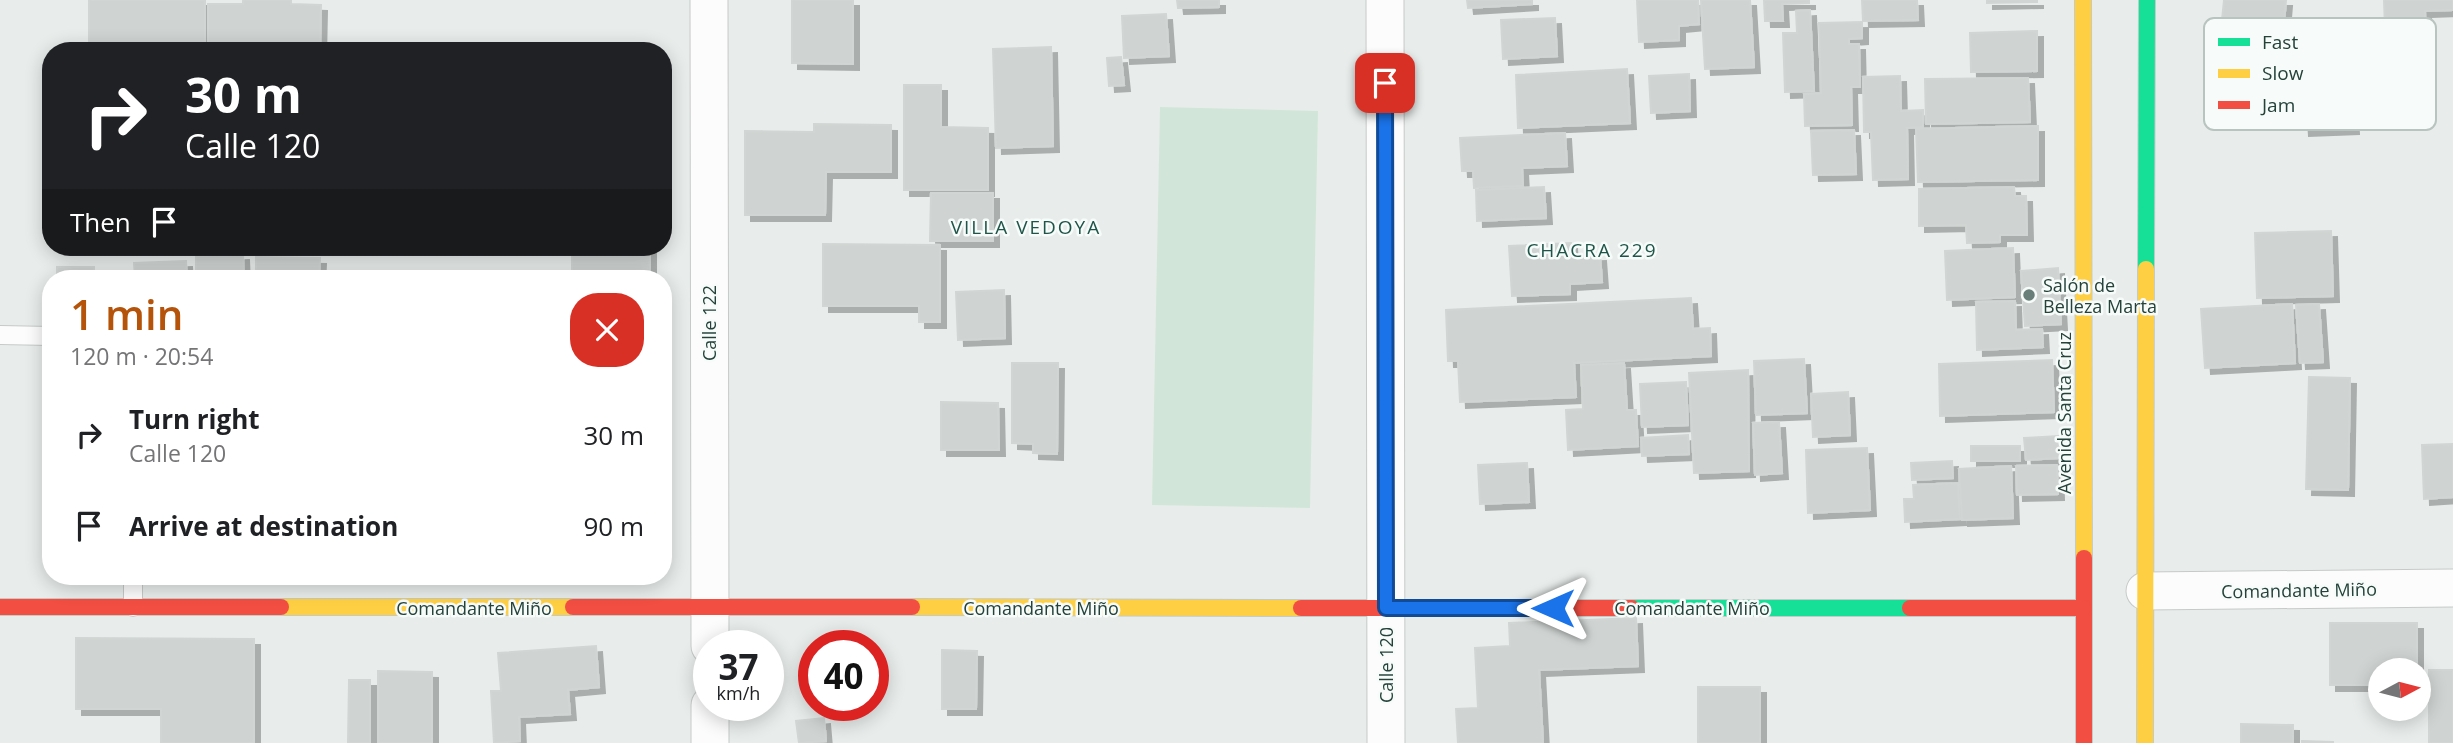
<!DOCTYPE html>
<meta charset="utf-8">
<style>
body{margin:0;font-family:"Open Sans",sans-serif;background:#f6f6f6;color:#202124;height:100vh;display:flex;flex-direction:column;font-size:26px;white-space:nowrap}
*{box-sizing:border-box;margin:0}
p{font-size:23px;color:#757577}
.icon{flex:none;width:38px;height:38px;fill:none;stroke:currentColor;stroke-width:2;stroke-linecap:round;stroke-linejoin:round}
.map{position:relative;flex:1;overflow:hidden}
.details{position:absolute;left:42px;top:270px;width:630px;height:315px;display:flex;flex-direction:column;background:#fff;border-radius:28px;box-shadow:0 4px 18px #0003}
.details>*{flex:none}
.top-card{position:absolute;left:42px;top:42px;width:630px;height:214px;border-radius:28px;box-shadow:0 4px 18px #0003;background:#202124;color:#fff;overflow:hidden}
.needle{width:46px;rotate:83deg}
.buttons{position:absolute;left:2368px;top:658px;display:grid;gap:14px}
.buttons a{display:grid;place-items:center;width:63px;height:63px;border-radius:50%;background:#fff;box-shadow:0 4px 18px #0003;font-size:35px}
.speed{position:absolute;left:693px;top:630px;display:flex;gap:14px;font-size:35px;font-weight:700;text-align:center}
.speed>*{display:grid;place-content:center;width:91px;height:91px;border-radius:50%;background:#fff;box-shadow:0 4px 18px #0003;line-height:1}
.speed small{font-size:18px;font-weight:400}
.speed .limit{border:10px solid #d22;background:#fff;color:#111}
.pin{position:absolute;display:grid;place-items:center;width:60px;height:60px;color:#fff;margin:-30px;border-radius:14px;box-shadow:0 4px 10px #0006}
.me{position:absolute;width:77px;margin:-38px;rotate:270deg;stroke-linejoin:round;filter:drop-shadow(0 0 5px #0008)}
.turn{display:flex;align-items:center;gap:24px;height:147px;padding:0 28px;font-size:32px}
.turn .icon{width:91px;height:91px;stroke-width:2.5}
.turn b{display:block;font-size:49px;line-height:60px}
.then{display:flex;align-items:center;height:66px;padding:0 28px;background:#0003;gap:14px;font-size:26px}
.round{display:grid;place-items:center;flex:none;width:74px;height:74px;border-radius:28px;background:#f6f6f6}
.overview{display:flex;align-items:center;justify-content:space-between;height:119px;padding:0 28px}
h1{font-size:42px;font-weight:600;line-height:52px;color:#b45309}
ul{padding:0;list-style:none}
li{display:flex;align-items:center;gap:21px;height:91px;padding:0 28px}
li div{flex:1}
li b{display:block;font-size:26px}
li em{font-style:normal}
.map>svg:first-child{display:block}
.green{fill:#d1e6d8}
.building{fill:#cfd4d2;stroke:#d1d6d4;stroke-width:2;filter:url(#shadow)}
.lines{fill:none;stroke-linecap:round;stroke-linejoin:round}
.lane-casing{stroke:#c5cac8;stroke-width:20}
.street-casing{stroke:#c5cac8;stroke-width:39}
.fast-casing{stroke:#c3cbc8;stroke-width:18}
.slow-casing{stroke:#c3cbc8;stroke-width:18}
.jam-casing{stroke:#c3cbc8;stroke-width:18}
.lane{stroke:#fcfcfc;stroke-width:18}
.street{stroke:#fcfcfc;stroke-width:37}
.fast{stroke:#16e098;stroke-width:16}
.slow{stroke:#ffcf43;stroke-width:16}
.jam{stroke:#f24e42;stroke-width:16}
.route-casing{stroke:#114b97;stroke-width:18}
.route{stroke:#1a73e8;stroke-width:12}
.poi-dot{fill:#697e78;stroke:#f7fbf9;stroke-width:2.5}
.labels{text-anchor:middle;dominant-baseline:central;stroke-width:5;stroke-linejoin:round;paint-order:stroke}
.poi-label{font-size:18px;fill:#24423a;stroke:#f7fbf9;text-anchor:start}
.street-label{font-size:18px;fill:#24423a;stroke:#f7fbf9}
.neighbourhood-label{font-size:19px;letter-spacing:2px;fill:#1f5548;stroke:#f7fbf9}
.key{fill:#f7fbf9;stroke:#b8c4c0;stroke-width:2}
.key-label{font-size:19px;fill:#24423a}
</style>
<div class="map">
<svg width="2453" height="743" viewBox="0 0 2453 743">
<defs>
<filter id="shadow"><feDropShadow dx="6" dy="6" stdDeviation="0" flood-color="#0004"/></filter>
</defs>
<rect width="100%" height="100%" fill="#e8edeb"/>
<polygon class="green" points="1160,107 1318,111 1310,508 1152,505"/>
<g class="building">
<rect x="89" y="0" width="116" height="51"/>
<polygon points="243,0 291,0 291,4 321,5 320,51 208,51 208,4 243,4"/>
<polygon points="792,0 853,0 853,64 792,63"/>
<polygon points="1177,0 1219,0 1219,7 1178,8"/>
<polygon points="1467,0 1532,0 1532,4 1468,8"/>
<polygon points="1637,0 1698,0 1699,24 1679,26 1679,40 1639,42"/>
<polygon points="1701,0 1750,0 1754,67 1705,69"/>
<polygon points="1764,0 1809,0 1809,3 1782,4 1783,21 1765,21"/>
<polygon points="1862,0 1917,0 1918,20 1863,21"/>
<polygon points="1987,0 2037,0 2037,2 1987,3"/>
<polygon points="2224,0 2286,0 2283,36 2221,30"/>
<polygon points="2384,0 2453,0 2453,10 2425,11 2426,56 2386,58"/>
<polygon points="1810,10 1814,91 1785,92 1783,33 1797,33 1796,11"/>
<polygon points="1166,14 1169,56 1124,58 1122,16"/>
<polygon points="1555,18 1557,56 1503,59 1501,20"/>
<polygon points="1862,22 1862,38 1849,39 1849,44 1859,44 1860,87 1851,87 1852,125 1805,126 1804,94 1821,93 1819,23"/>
<polygon points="2037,31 2037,71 1971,72 1970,33"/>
<polygon points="1051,47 1053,146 996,148 993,49"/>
<polygon points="1121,57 1124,85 1109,86 1107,58"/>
<polygon points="1627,69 1630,123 1518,128 1516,75"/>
<polygon points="1689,74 1690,111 1651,113 1649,76"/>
<polygon points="1900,76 1901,111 1923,110 1923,127 1907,128 1908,179 1873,180 1871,132 1864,132 1863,77"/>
<polygon points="2028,78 2030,122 1926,124 1925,79"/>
<polygon points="904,85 941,85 941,127 988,128 988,190 904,190"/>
<polygon points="2351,97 2353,128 2303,130 2301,100"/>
<polygon points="814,124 891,125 891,172 826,172 825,215 745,215 745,131 814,132"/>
<polygon points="2038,126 2038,180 1918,182 1916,129"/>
<polygon points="1854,130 1856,174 1813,175 1811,131"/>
<polygon points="1565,133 1567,166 1522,168 1523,186 1474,188 1473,171 1462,171 1460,138"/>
<polygon points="1544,187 1546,218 1477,221 1476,190"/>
<polygon points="2014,187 2015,196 2026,196 2027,235 2000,235 2000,242 1967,243 1966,225 1919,226 1919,189"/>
<polygon points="931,193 993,193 993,241 930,241"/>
<polygon points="2331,231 2333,296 2257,298 2255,233"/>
<polygon points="1571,243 1572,256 1600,255 1602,282 1570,284 1570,294 1512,296 1509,246"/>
<polygon points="823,244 940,245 940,322 919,322 919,306 823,306"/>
<rect x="572" y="247" width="78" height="31"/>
<polygon points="2013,248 2015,297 1947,300 1945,251"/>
<polygon points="243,254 244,278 196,278 196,256"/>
<polygon points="256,257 320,258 319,278 256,278"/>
<polygon points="186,261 187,278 135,278 134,263"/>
<rect x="57" y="267" width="37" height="11"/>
<polygon points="2058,268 2061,324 2025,326 2021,271"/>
<polygon points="1004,290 1005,338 958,340 956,292"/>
<polygon points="1691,298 1693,329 1710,328 1711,356 1574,363 1576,397 1460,402 1458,361 1448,361 1446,310"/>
<polygon points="2015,301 2016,330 2042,329 2043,347 1977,350 1976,302"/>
<polygon points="2292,304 2295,363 2205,368 2201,309"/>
<polygon points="2319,304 2323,362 2300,363 2296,305"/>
<polygon points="1804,359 1807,413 1756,415 1754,361"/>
<polygon points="2052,360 2054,412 1940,416 1939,364"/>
<polygon points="1012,363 1058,363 1057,454 1033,453 1033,444 1012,443"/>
<polygon points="1624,363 1627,410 1636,410 1638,446 1568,450 1566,410 1583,409 1581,365"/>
<polygon points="1748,370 1749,471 1694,473 1689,373"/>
<polygon points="2309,377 2350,378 2348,490 2306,489"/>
<polygon points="1686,382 1688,425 1642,427 1640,384"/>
<polygon points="1848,392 1850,435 1813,437 1811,394"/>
<polygon points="941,402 998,403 999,450 941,450"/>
<polygon points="1779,422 1782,473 1755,475 1753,423"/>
<polygon points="1688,435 1689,454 1642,456 1641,438"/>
<polygon points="2058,436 2059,458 2026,460 2024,438"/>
<polygon points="2453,444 2453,497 2424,499 2422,445"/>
<rect x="1971" y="446" width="49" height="15"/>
<polygon points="1867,448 1870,510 1808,513 1806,450"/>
<polygon points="1952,461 1953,478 1912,480 1911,463"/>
<polygon points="1527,463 1529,502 1480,504 1478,465"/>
<polygon points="2057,465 2058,494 2017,495 2016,466"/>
<polygon points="2011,466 2013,518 1962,520 1959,469"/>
<polygon points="1958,483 1960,519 1905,522 1904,499 1914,499 1913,485"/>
<polygon points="1636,618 1638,666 1539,670 1543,743 1458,743 1456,709 1478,708 1475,648 1510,646 1509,623"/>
<polygon points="2330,623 2417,623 2417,670 2380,670 2380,685 2330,685"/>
<polygon points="76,638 254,639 254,743 161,743 161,709 76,709"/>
<polygon points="596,646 599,687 568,690 570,714 519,717 520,741 494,743 491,691 501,691 498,653"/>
<polygon points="942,650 977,651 976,709 942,709"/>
<rect x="2429" y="670" width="24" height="73"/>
<polygon points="378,671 432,672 432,743 378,743"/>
<polygon points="349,680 370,680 370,743 348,743"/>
<rect x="1698" y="687" width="62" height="56"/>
<polygon points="824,718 826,741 799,743 796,721"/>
<polygon points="2241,724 2293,725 2293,743 2241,743"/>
<polygon points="2302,741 2333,742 2333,743 2302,743"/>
</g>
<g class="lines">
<defs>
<g id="lane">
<polyline points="0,335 51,336"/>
<polyline points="133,607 133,576"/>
</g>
<g id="street">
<polyline points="709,0 710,646"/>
<polyline points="1385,0 1386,743"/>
<polyline points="2145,591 2453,588"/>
<polyline points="710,705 710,743"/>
</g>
<g id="fast">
<polyline points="2146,269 2147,0"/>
<polyline points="1632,608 1910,608"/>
</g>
<g id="slow">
<polyline points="2083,0 2084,558"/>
<polyline points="281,607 573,607"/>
<polyline points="912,607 1301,608"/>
<polyline points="2145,743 2146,269"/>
</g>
<g id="jam">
<polyline points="2084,558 2084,743"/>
<polyline points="0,607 281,607"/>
<polyline points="573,607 912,607"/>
<polyline points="1301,608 1632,608"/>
<polyline points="1910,608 2083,608"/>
</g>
</defs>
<use href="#lane" class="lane-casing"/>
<use href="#street" class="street-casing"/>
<use href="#fast" class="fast-casing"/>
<use href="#slow" class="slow-casing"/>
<use href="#jam" class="jam-casing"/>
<use href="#lane" class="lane"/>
<use href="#street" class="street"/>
<use href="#fast" class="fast"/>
<use href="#slow" class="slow"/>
<use href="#jam" class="jam"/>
</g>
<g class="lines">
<defs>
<polyline id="route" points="1385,83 1386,608 1553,608"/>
</defs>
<use href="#route" class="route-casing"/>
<use href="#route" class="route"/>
</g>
<circle class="poi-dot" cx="2029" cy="295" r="7"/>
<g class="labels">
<g class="poi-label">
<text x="2043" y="285">Salón de<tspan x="2043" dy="21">Belleza Marta</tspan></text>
</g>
<g class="street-label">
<text transform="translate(709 323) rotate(-90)">Calle 122</text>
<text transform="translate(2064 413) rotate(-90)">Avenida Santa Cruz</text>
<text transform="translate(2299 590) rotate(-1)">Comandante Miño</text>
<text x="474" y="608">Comandante Miño</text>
<text x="1041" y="608">Comandante Miño</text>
<text x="1692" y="608">Comandante Miño</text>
<text transform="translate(1386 665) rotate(-90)">Calle 120</text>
</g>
<g class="neighbourhood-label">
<text x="1026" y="227">VILLA VEDOYA</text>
<text x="1592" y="250">CHACRA 229</text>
</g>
</g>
<rect x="2204" y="18" width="232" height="112" rx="10" class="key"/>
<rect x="2218" y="38" width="32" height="8" fill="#16e098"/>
<rect x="2218" y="69" width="32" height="9" fill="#ffcf43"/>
<rect x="2218" y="101" width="32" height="8" fill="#f24e42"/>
<g class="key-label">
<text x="2262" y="49">Fast</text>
<text x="2262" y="80">Slow</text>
<text x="2262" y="112">Jam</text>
</g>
</svg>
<div class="buttons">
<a><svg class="needle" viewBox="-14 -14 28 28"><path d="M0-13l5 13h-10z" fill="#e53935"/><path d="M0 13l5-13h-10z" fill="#757577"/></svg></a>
</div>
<div class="speed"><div>37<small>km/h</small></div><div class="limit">40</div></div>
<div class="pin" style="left:1385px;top:83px;background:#d93025"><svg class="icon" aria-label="arrive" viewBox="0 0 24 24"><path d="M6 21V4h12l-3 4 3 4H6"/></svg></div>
<svg class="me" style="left:1553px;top:608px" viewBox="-20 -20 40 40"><path d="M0-17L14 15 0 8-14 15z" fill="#1a73e8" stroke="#fff" stroke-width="4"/></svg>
<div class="top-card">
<div class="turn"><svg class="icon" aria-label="right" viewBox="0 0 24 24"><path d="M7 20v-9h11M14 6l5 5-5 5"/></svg><div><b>30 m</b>Calle 120</div></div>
<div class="then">Then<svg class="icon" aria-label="arrive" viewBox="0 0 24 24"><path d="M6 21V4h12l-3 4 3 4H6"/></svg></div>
</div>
<section class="details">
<div class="overview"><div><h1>1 min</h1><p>120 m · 20:54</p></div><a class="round" style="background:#d93025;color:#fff"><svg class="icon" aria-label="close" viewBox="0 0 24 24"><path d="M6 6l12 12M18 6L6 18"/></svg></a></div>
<ul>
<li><svg class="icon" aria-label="right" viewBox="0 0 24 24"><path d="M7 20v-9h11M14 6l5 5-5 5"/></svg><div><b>Turn right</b><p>Calle 120</p></div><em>30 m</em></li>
<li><svg class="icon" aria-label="arrive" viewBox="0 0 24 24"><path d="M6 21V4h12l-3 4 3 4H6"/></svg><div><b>Arrive at destination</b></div><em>90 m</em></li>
</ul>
</section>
</div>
